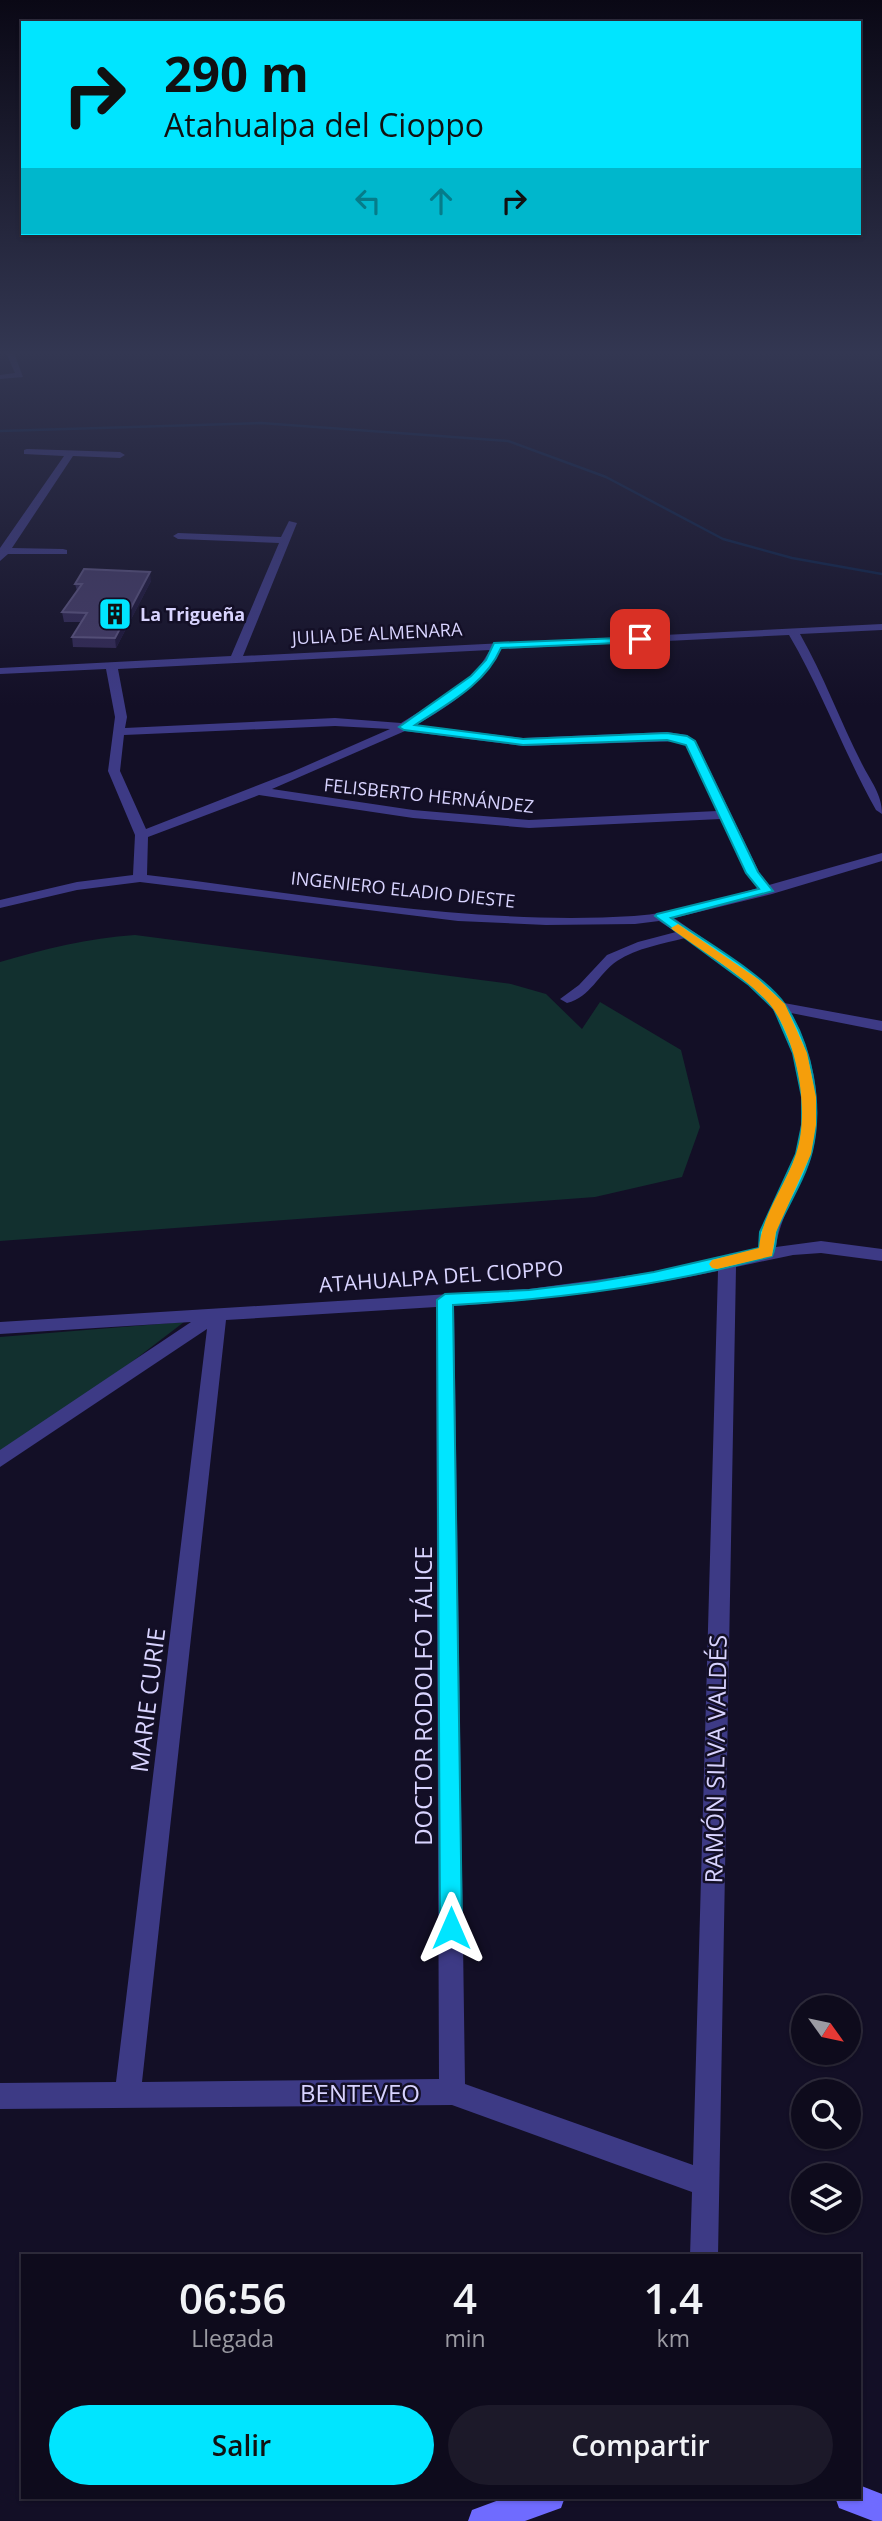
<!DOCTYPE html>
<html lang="es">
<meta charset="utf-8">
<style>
body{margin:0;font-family:"Open Sans",sans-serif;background:#1c1929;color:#f1f3f6;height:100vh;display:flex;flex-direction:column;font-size:26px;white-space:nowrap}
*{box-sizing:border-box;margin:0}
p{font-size:23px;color:#9b9ba3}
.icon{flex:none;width:38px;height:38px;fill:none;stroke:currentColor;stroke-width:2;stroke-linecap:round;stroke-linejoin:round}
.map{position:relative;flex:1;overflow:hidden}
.drawer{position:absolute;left:21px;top:2254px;width:840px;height:245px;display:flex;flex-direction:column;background:#0e0b1c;border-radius:0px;box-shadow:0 2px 5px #0004,0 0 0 2px #2e2b3b}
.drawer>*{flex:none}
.top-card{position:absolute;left:21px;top:21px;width:840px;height:214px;border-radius:0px;box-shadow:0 2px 5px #0004,0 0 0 2px #2e2b3b;background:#00e5ff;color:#111;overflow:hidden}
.needle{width:46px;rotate:123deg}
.tools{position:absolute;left:791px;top:1995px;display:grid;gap:14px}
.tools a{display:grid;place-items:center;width:70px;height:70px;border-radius:50%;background:#0e0b1c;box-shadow:0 2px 5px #0004,0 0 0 2px #2e2b3b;font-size:35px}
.pin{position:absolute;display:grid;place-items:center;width:60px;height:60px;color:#fff;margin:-30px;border-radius:14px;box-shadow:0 4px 10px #0006}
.me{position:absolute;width:77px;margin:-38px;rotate:0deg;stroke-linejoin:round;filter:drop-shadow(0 0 5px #0008)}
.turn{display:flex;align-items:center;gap:24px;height:147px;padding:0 28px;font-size:32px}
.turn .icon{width:91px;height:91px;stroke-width:2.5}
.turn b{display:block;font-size:49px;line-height:60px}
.lanes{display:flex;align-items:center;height:66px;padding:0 28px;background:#0003;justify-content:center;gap:35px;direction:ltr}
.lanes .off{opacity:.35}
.eta{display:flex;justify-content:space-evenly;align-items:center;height:119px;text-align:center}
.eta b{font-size:42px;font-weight:600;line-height:49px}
.button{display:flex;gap:14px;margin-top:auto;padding:14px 28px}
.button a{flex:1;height:80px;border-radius:42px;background:#00e5ff;color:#111;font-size:28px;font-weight:600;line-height:80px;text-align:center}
.button a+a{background:#1c1929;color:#f1f3f6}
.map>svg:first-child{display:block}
.green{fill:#12302f}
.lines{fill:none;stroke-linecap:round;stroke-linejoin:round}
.stream{stroke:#0c2248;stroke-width:2.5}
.street{fill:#3d3a85;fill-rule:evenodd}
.secondary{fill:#6f6bff;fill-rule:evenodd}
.wall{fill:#312854}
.shaded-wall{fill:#1d163a}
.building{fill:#433a66;stroke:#5a527e;stroke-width:2}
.route{fill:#00e5ff;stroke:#0095a6;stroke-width:2}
.slow{fill:#f59e0b}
.labels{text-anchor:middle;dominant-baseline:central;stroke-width:5;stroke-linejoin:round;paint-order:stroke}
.far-poi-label{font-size:18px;font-weight:bold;fill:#d9d4ff;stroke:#130f26;text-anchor:start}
.far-street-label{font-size:18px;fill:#d9d4ff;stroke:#130f26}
.street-label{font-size:21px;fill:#d9d4ff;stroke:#130f26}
.near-street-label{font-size:24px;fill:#d9d4ff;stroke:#130f26}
</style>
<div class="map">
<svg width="882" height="2521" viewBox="0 0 882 2521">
<rect width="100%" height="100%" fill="#130f26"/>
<g class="green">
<path d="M 135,935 L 511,984 L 546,994 L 582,1029 L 600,1002 L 681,1050 L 700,1127 L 682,1177 L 595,1197 L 0,1241 L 0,962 C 45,949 88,938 135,935 Z"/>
<polygon points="184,1322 116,1374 0,1451 0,1337"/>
</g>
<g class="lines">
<polyline class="stream" points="0,431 261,423 508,441 606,477 723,539 792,558 882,574"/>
<g class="street">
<polygon points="6,353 14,353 23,377 0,379 0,375 15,373"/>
<polygon points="27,449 120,452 125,455 120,458 73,456 12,548 63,549 67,550 67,554 8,554 0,561 0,548 64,456 24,454 24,450"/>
<path d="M 289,521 L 297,523 L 243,656 L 882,624 L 882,630 L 800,634 C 824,676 840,721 862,764 C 871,782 882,794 882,814 L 876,810 C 844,753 822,691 789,635 L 501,649 C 481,685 451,705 416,725 L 523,738 L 667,732 L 687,735 L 697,744 L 759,872 L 769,885 L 882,853 L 882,861 L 772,894 L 674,918 L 747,969 L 784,1003 L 882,1021 L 882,1031 L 791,1013 C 816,1057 826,1118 808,1166 C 797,1193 780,1217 776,1247 L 821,1241 L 882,1249 L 882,1261 L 821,1253 L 793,1255 L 736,1267 L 718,2256 L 690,2256 L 692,2192 L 452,2105 L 0,2109 L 0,2083 L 116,2082 L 207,1329 L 0,1467 L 0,1450 L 191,1322 L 0,1334 L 0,1322 L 529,1289 L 654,1272 L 759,1250 C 763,1215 784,1189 795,1156 C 810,1109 800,1037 765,1000 C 743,975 712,957 685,938 C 662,944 637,948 617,961 C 598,974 591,997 567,1003 L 560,999 L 579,985 L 607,955 L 638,942 L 676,932 L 659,921 L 635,924 L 546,925 L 458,921 L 140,882 L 77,890 L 0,908 L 0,900 L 77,882 L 133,875 L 135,835 L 108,771 L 115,717 L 106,669 L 0,674 L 0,668 L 231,656 L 279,543 L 178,539 L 173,536 L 178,533 L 281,537 ZM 490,650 L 480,666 L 461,686 L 401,723 L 335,718 L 125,728 L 127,717 L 118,669 ZM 335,726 L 390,729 L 292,772 L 146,829 L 120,771 L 124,735 ZM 405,731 L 523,746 L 680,741 L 686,746 L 717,811 L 529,820 L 413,810 L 272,789 ZM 259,795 L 413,818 L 529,828 L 721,819 L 746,873 L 758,888 C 717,900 676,913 634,916 C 473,926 306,894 147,875 L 148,837 ZM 718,1271 L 693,2165 L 465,2084 L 454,1306 C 543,1300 631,1289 718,1271 ZM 436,1307 L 439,2079 L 142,2082 L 226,1320 Z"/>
</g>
<g class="secondary">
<polygon points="859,2485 882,2494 882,2521 873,2521 839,2508 835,2497 859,2497"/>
<polygon points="507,2497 565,2497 561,2508 525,2521 468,2521 472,2510"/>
</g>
</g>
<polygon class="wall" points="151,581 116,648 73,647 72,637 81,622 64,622 62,612 77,591 75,584"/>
<polygon class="shaded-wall" points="150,572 151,581 116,648 115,638"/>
<polygon class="building" points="84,569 150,572 115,638 72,637 87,613 62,612 82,584 75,584"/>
<linearGradient id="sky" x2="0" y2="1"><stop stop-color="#0a0815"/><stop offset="0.5" stop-color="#333752"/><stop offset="1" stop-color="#333752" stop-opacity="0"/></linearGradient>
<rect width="882" height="706" fill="url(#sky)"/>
<path class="route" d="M 644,637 L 645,639 L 640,642 L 501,648 C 485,685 447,704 415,725 L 523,739 L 667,733 L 687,736 L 695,741 L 758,872 L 773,891 L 671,918 C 703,940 766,976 786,1006 C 812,1046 823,1105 812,1151 C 806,1176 790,1202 779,1225 C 775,1235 777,1246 772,1256 C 668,1285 561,1299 453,1305 L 462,1928 L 458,1936 L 451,1939 L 443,1936 L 440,1928 L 437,1300 L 445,1294 L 529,1290 L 595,1282 L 654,1272 L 759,1248 L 760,1232 L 796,1154 L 802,1125 L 802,1097 L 793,1053 L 774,1009 L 749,985 L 655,916 L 657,914 L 759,889 L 746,873 L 686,745 L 667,740 L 523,745 L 404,730 L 399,727 L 471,676 L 486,660 L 494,643 Z"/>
<path class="slow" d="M 678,924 L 758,979 L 785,1004 L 807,1053 L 816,1097 L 816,1125 L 811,1154 L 776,1232 L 772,1256 L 717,1269 L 712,1268 L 709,1264 L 712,1260 L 759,1248 C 762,1214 785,1187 796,1154 C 810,1113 798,1046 774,1010 C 756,983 700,950 673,930 L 671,928 Z"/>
<defs>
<symbol id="building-square" viewBox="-11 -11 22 22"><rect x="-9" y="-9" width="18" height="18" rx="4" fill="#00e5ff" stroke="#130f26"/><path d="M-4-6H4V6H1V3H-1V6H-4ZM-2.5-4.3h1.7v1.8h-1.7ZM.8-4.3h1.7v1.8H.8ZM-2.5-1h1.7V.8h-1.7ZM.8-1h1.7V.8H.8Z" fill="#111"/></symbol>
</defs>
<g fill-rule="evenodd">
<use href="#building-square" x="96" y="595" width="38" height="38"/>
</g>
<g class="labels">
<g class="far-poi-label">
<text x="140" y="614">La Trigueña</text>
</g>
<g class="far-street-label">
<text transform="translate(377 633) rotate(-3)">JULIA DE ALMENARA</text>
<text transform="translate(429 795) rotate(6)">FELISBERTO HERNÁNDEZ</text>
<text transform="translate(403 889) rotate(6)">INGENIERO ELADIO DIESTE</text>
</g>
<g class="street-label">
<text transform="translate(441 1276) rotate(-4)">ATAHUALPA DEL CIOPPO</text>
</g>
<g class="near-street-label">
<text transform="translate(422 1696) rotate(-90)">DOCTOR RODOLFO TÁLICE</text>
<text transform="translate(147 1700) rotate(-83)">MARIE CURIE</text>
<text transform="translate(715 1759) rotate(-89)">RAMÓN SILVA VALDÉS</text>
<text x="360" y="2092">BENTEVEO</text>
</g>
</g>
</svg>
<div class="tools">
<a><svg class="needle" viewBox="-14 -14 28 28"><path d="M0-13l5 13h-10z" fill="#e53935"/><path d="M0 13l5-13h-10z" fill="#9b9ba3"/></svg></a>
<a><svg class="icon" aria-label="search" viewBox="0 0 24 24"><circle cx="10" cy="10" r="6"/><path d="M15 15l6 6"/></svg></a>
<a><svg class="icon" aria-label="layers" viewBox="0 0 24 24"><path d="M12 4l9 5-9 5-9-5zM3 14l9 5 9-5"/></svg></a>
</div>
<div class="pin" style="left:640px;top:639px;background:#d93025"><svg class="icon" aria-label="arrive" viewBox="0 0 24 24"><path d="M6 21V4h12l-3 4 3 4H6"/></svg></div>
<svg class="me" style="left:451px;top:1928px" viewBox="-20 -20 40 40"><path d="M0-17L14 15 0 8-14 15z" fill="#00e5ff" stroke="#fff" stroke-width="4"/></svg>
<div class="top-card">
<div class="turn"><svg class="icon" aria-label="right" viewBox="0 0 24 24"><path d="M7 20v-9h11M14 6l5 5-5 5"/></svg><div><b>290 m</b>Atahualpa del Cioppo</div></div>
<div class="lanes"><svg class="icon off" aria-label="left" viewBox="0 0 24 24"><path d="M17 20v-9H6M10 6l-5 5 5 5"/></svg><svg class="icon off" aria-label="ahead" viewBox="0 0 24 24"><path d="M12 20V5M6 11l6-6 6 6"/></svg><svg class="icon" aria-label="right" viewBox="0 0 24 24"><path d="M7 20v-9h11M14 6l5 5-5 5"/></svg></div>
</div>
<section class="drawer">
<div class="eta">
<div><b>06:56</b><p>Llegada</p></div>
<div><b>4</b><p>min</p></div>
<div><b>1.4</b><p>km</p></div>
</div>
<div class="button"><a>Salir</a><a>Compartir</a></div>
</section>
</div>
